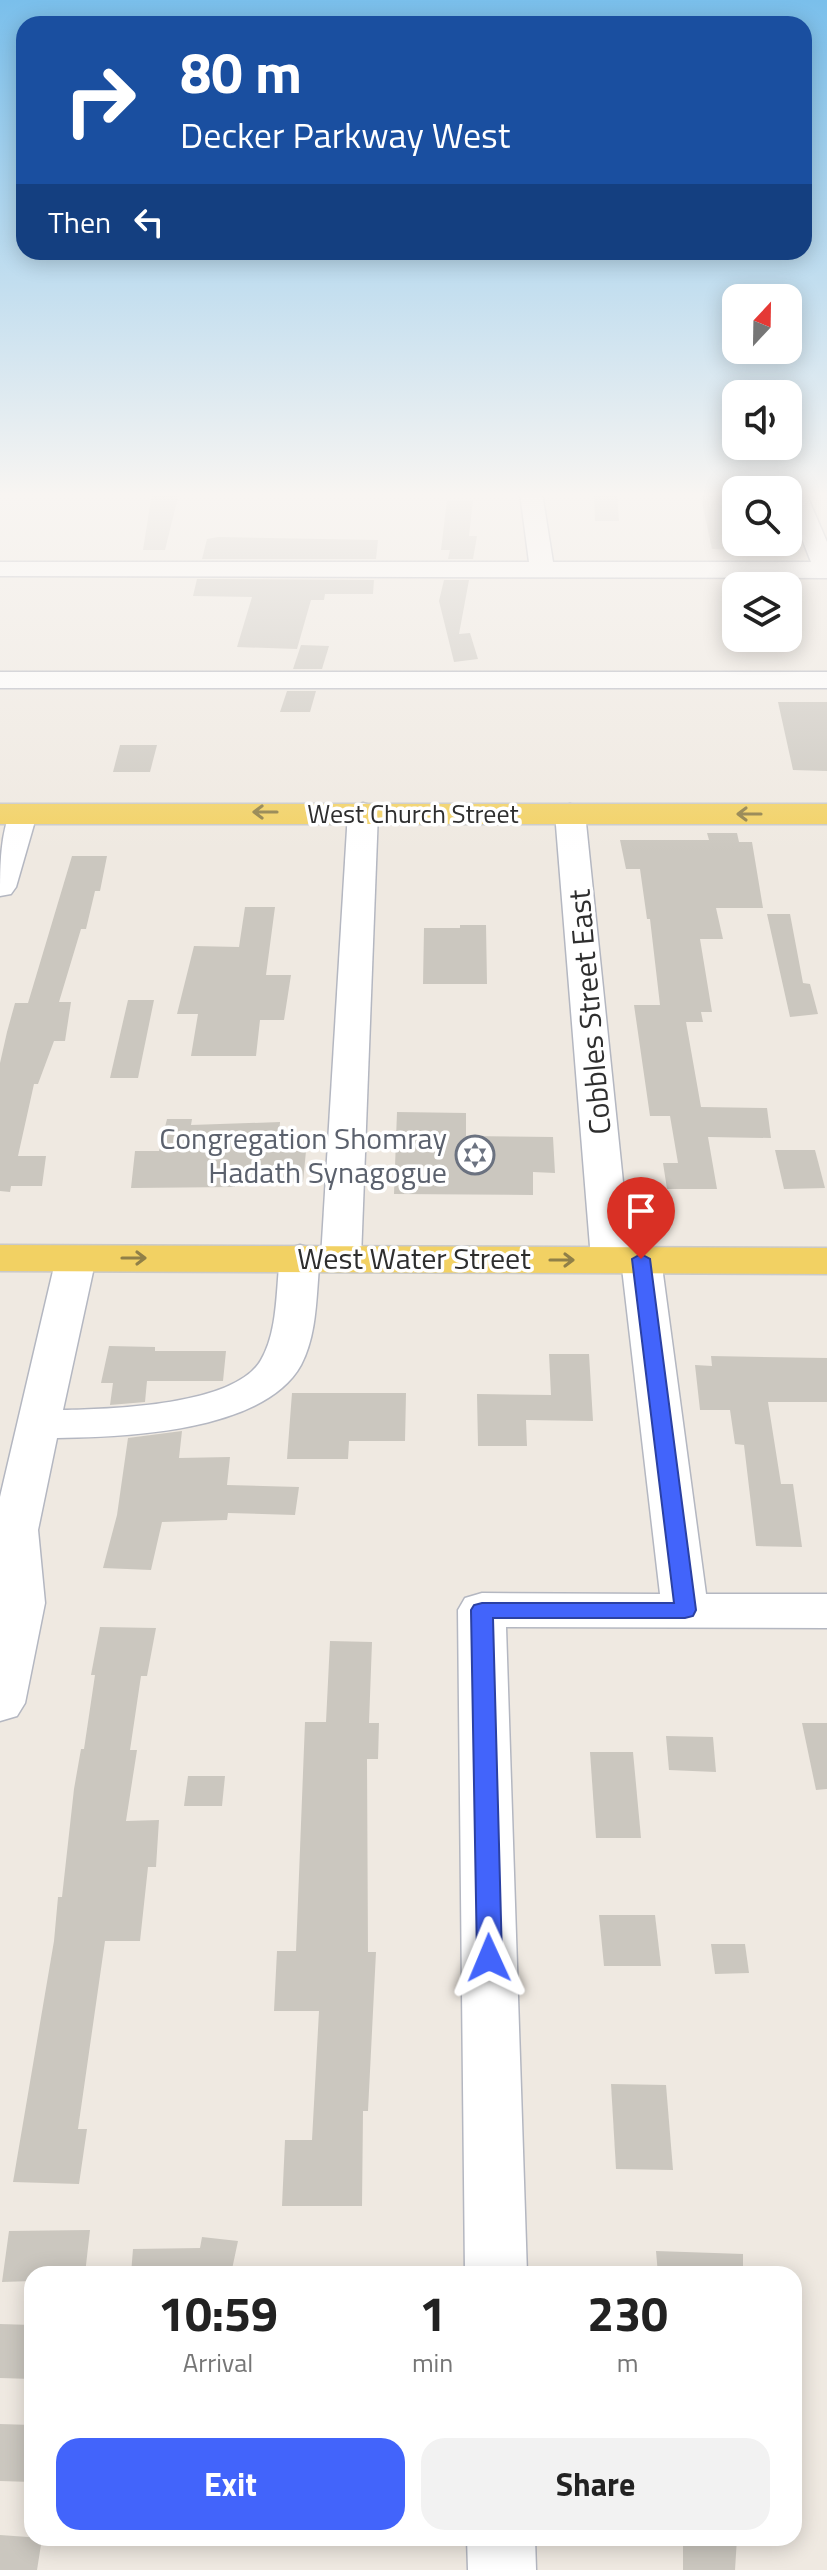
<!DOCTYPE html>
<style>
body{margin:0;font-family:"Titillium Web",sans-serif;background:#f2f2f2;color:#222;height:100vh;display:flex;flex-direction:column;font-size:30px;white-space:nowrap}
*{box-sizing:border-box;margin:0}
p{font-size:26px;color:#767676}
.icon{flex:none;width:44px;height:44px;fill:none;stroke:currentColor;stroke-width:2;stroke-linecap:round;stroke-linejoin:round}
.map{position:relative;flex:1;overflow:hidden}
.side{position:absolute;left:24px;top:2266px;width:778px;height:280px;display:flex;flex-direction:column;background:#fff;border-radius:24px;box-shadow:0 4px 20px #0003}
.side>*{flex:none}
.hud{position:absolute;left:16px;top:16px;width:796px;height:244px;border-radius:24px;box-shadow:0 4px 20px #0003;background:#1a4fa0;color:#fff;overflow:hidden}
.needle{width:52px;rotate:22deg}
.fabs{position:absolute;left:722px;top:284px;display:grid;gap:16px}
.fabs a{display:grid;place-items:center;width:80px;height:80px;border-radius:16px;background:#fff;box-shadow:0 4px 20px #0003;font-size:40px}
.pin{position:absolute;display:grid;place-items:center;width:68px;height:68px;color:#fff;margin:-82px -34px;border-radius:50% 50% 50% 0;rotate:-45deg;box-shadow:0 0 8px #0007}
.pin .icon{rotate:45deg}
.me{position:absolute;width:88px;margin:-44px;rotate:359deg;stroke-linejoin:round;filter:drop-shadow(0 0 6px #0008)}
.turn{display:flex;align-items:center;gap:28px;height:168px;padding:0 32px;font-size:36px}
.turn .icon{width:104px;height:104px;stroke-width:2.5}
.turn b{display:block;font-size:56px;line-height:68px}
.then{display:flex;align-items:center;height:76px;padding:0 32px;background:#0003;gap:16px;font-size:30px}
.eta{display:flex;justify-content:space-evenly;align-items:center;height:136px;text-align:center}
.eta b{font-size:48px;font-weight:700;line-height:56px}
.primary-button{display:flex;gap:16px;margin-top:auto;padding:16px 32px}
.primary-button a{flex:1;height:92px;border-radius:24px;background:#4264fb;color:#fff;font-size:32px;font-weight:700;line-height:92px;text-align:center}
.primary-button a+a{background:#f2f2f2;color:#222}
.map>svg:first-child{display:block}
.building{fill:#cbc7bf}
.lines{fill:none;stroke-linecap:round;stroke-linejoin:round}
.minor-casing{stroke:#b4b7c1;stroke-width:3}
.major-casing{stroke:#c9c9c9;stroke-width:3}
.minor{fill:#fff;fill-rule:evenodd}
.major{fill:#f2d163;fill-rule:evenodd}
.oneway{stroke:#908048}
.route{fill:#4264fb;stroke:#2b41a3;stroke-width:2}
.labels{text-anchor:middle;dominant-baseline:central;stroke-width:7;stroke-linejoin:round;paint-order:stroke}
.far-street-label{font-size:26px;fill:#2e2e2e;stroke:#fff}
.street-label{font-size:30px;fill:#2e2e2e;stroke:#fff}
.worship-label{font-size:30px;fill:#5b616d;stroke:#fff;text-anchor:end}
</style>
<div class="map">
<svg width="827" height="2570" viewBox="0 0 827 2570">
<rect width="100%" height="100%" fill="#efe9e1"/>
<g class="building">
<polygon points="152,493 179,493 165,550 143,550"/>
<polygon points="594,493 617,493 619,521 595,521"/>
<polygon points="700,493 736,493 736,550 712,549"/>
<polygon points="447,500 473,500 469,536 477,536 473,559 448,559 450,550 441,550"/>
<polygon points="218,537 378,540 376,559 202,559 207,539"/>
<polygon points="197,579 374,580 373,594 325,594 324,600 311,600 297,649 237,647 252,597 193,596"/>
<polygon points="444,580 469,580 459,634 470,633 478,659 454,662 439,601"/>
<polygon points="301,645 329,646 322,669 293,669"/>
<polygon points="287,691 316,691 310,712 280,712"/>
<polygon points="778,702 827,702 827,771 793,770"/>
<polygon points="120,745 157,745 150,772 113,772"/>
<polygon points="707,833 737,833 739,842 752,842 763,908 716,908 723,939 700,939 712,1012 701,1012 703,1022 686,1022 701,1107 767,1108 771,1138 708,1137 717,1189 667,1189 663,1163 678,1163 670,1116 650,1116 634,1005 660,1005 650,919 647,919 640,869 626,869 620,840 709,840"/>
<polygon points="72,856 107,856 100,891 95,891 86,929 81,929 59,1002 71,1002 65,1041 54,1041 38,1084 34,1084 18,1156 46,1156 42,1186 11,1186 10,1192 0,1191 0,1063 7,1032 15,1003 28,1003"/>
<polygon points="245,907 275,907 266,975 291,975 284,1020 260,1020 256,1056 191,1056 198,1014 177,1014 194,946 239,947"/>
<polygon points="767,914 790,914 803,983 810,984 818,1014 790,1017"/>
<polygon points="460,925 486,925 487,984 423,984 424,928 460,928"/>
<polygon points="128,1000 154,1000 138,1078 110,1078"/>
<polygon points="397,1112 466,1113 466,1136 553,1137 555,1173 533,1172 533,1195 394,1194"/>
<polygon points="167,1119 192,1119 191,1125 280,1122 278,1151 306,1151 303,1182 235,1181 235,1187 131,1188 135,1151 159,1151"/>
<polygon points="775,1150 815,1150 825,1188 784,1189"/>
<polygon points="109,1346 155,1347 155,1351 226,1351 223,1381 147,1381 145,1402 110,1405 113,1383 101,1383"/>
<polygon points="549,1354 589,1354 593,1421 526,1420 527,1446 478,1446 477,1394 551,1395"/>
<polygon points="711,1356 827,1358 827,1402 768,1402 781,1484 793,1484 802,1547 756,1546 744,1445 735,1444 730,1410 700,1410 695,1365 712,1366"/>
<polygon points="292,1393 406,1393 405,1441 349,1441 348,1459 287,1459"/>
<polygon points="182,1431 179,1458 230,1457 227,1485 299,1487 295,1515 228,1513 227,1520 162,1522 151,1570 103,1568 117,1515 128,1438"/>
<polygon points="100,1627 156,1628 147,1676 141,1676 130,1750 137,1750 126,1821 159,1820 156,1867 148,1867 140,1941 105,1941 78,2129 87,2129 79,2184 13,2182 54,1941 58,1897 62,1897 74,1789 81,1749 84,1749 95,1675 91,1675"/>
<polygon points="330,1641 372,1642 369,1723 379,1723 378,1759 367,1759 368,1952 376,1952 368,2111 363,2111 362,2206 282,2206 285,2140 312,2140 319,2011 274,2011 277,1951 296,1951 305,1722 326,1722"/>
<polygon points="802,1723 827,1723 827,1789 816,1790"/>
<polygon points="666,1736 713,1737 716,1772 669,1770"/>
<polygon points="590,1752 633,1752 641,1838 596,1838"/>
<polygon points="188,1776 225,1776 222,1806 184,1806"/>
<polygon points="599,1915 655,1915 661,1966 604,1966"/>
<polygon points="711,1944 745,1944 749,1973 715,1974"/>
<polygon points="611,2084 666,2085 673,2170 616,2169"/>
<polygon points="90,2230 85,2274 32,2274 32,2281 2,2282 9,2231"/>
<polygon points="202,2237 238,2241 231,2274 181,2271 181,2274 131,2274 133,2249 200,2248"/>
<polygon points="656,2251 743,2254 743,2274 658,2274"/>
<polygon points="0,2324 32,2325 32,2379 0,2378"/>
<polygon points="0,2424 32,2425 32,2482 0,2481"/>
<polygon points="0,2535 42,2538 37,2570 0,2570"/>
<polygon points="683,2538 737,2538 735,2570 683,2570"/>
</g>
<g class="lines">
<defs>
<g id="minor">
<polygon points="520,493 542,493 553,562 811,562 788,503 788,493 806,493 827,542 827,578 0,576 0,562 529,562"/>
<rect x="0" y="672" width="827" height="16"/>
<polygon points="363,803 373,806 378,812 361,1258 355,1266 341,1270 327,1266 321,1258 348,812 353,806"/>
<polygon points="570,804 580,807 585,813 630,1250 641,1247 655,1251 661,1259 706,1594 827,1594 827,1628 506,1627 527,2274 465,2274 458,1610 465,1598 482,1593 660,1594 622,1268 611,1271 597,1267 591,1259 555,813 560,807"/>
<path d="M 22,805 L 32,808 L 37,814 L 16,887 L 11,894 L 0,896 C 0,868 0,833 12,808 Z"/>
<path d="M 300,1245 L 314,1249 L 320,1257 C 316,1292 318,1333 301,1365 C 264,1432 125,1437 57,1438 L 38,1530 L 45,1603 L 25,1703 L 17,1716 L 0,1721 L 0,1497 L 56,1258 L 62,1250 L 76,1246 L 90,1250 L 96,1258 L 63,1410 C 110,1409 235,1406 261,1360 C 278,1331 276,1289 280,1257 L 286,1249 Z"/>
<polygon points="467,2538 535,2538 536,2570 468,2570"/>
</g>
<g id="major">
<rect x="0" y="804" width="827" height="20"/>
<polygon points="0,1245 827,1248 827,1274 0,1271"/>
</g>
</defs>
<use href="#minor" class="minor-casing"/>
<use href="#major" class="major-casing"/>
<use href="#minor" class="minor"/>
<use href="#major" class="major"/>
</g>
<defs><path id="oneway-shaft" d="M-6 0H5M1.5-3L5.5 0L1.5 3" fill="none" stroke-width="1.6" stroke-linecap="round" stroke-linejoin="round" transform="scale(2)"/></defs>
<g class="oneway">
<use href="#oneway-shaft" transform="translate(265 812) rotate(180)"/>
<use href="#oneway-shaft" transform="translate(749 814) rotate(-180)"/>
<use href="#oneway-shaft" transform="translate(134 1258)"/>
<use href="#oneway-shaft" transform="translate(562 1260)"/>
</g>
<linearGradient id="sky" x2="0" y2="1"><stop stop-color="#7abfeb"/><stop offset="0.58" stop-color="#f8f5f2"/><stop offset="1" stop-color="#f8f5f2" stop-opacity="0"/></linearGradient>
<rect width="827" height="853" fill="url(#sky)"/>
<polygon class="route" points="641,1254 650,1259 696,1610 693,1616 685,1618 493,1618 502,1958 498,1965 489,1968 481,1965 477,1958 471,1610 474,1605 482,1603 674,1603 632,1259"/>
<defs>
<symbol id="synagogue-ring" viewBox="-11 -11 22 22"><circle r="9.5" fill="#fff" stroke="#6b7280" stroke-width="1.5"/><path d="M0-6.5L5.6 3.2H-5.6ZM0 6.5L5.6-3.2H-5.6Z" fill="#6b7280"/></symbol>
</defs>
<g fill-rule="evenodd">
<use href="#synagogue-ring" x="453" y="1133" width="44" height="44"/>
</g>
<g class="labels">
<g class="far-street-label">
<text x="413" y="813">West Church Street</text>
</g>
<g class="street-label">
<text transform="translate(589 1012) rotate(-95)">Cobbles Street East</text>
<text x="414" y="1258">West Water Street</text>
</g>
<g class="worship-label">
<text x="447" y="1138">Congregation Shomray<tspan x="447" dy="34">Hadath Synagogue</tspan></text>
</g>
</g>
</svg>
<div class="fabs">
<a><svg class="needle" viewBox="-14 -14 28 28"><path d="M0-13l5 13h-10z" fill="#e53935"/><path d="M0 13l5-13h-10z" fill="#767676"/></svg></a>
<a><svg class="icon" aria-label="sound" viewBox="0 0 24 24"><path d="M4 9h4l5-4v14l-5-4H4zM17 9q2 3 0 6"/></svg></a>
<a><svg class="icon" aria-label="search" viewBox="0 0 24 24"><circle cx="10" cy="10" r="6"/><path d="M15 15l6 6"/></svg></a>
<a><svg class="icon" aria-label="layers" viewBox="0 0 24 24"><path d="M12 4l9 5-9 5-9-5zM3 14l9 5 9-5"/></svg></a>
</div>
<div class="pin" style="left:641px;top:1259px;background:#d93025"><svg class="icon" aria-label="arrive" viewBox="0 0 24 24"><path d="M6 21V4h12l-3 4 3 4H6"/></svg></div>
<svg class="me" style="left:489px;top:1958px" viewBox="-20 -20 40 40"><path d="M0-17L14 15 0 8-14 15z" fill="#4264fb" stroke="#fff" stroke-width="4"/></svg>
<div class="hud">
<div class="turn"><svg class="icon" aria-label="right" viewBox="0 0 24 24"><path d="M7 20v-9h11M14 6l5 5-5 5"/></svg><div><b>80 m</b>Decker Parkway West</div></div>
<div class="then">Then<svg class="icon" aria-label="left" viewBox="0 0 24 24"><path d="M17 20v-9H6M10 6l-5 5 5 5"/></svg></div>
</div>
<section class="side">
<div class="eta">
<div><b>10:59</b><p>Arrival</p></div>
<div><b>1</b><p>min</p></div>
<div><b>230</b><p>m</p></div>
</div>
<div class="primary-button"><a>Exit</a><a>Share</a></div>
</section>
</div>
